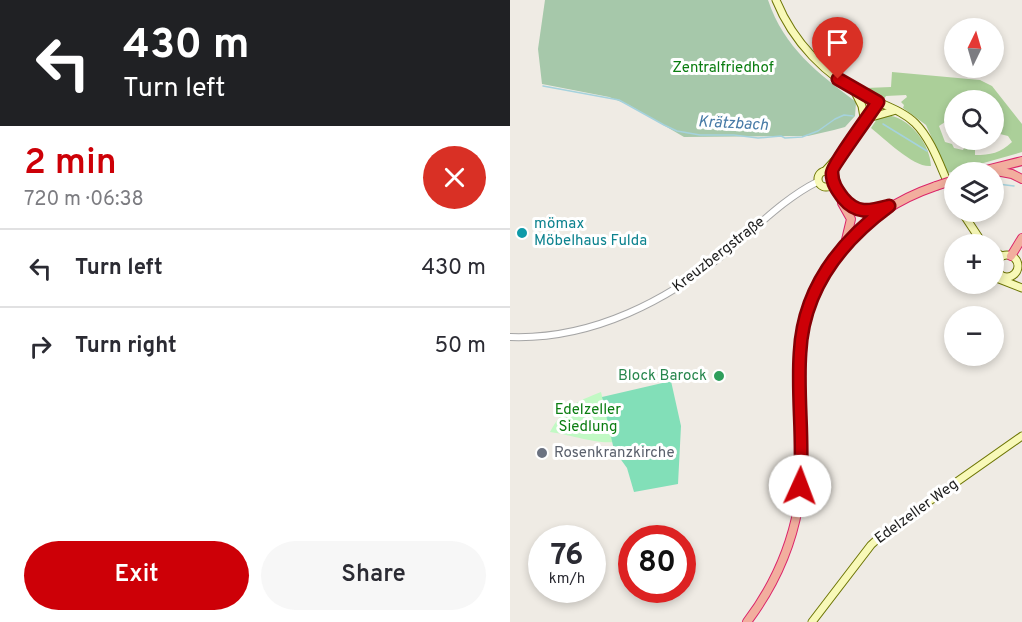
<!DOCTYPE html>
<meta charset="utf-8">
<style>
body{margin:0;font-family:Overpass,sans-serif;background:#f7f7f7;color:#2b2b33;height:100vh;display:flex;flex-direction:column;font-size:22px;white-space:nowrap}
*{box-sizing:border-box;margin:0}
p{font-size:20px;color:#7c7c81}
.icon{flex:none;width:33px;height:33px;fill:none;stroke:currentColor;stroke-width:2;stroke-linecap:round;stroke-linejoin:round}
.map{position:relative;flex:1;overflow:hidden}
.details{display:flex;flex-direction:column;background:#fff;width:510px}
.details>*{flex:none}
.hud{background:#202124;color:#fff;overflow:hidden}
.needle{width:39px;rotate:5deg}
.controls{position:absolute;left:434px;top:18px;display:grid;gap:12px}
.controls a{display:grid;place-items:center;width:60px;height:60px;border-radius:50%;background:#fff;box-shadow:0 3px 9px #0003;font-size:30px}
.speed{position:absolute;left:18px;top:525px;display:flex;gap:12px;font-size:30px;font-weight:700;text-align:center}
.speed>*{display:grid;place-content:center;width:78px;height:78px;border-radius:50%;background:#fff;box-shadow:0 3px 9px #0003;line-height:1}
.speed small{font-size:15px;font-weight:400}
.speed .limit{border:9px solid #d22;background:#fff;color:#111}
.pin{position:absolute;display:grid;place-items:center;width:51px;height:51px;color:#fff;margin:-62px -26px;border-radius:50% 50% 50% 0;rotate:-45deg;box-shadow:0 0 6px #0007}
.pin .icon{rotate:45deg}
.me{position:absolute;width:66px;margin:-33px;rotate:2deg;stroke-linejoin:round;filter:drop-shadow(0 0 4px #0008)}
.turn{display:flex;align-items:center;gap:21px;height:126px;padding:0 24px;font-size:27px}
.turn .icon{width:78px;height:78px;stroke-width:2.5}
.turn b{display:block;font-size:42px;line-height:51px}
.round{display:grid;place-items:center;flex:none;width:63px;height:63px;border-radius:32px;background:#f7f7f7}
.overview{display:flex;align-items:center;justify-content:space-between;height:102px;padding:0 24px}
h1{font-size:36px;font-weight:600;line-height:45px;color:#cd0007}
.cta{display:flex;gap:12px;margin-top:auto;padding:12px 24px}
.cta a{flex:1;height:69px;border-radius:36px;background:#cd0007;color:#fff;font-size:24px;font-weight:600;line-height:69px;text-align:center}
.cta a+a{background:#f7f7f7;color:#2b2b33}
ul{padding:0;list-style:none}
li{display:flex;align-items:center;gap:18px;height:78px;padding:0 24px;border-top:2px solid #e1e1e2}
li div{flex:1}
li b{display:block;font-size:22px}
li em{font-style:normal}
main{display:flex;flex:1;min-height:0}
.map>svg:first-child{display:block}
.forest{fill:#abcf99;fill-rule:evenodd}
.cemetery{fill:#a6c8aa}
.park{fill:#c1f9c4}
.pitch{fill:#82dfb8}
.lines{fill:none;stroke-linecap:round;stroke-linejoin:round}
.stream{stroke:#a5d2dd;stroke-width:1.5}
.tertiary-casing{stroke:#a5a5a5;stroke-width:8}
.secondary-casing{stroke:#6e7605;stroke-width:9}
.trunk-casing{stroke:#db2469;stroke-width:10}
.tertiary{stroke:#fff;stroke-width:6}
.secondary{stroke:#f8f9b8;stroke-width:7}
.trunk{stroke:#f2ae9e;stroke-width:8}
.trunk-bridge-casing{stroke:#db2469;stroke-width:10;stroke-linecap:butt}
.trunk-bridge{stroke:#f2ae9e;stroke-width:8}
.route-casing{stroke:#850005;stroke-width:15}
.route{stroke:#cd0007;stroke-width:10}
.culture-dot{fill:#0f9aa8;stroke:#fff;stroke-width:2}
.leisure-dot{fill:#2e9e5b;stroke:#fff;stroke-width:2}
.worship-dot{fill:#6b7280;stroke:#fff;stroke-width:2}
.labels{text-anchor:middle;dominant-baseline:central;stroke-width:6;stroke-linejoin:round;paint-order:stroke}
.park-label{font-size:15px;fill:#0b7d11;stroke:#fff}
.culture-label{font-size:15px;fill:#0d838f;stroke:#fff;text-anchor:start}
.street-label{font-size:15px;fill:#1e1e1e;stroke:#fff}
.leisure-label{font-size:15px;fill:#27864d;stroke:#fff;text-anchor:end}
.worship-label{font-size:15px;fill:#5b616d;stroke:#fff;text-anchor:start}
.water-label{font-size:16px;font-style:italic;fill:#477aa6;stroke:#fff}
</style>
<main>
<section class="details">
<div class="hud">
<div class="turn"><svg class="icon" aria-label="left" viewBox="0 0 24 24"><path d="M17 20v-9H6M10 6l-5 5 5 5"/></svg><div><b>430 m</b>Turn left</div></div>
</div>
<div class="overview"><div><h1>2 min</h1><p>720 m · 06:38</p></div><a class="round" style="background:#d93025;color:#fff"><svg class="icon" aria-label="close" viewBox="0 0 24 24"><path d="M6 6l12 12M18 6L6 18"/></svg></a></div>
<ul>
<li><svg class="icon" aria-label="left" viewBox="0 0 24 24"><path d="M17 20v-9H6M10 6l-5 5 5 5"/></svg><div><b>Turn left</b></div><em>430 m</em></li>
<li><svg class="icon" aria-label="right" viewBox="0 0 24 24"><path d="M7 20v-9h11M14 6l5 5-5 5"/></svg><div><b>Turn right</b></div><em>50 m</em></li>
</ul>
<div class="cta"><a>Exit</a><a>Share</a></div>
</section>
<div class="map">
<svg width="512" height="622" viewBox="0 0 512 622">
<rect width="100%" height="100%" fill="#efebe4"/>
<g class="forest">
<path d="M 382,72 L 470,80 L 482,86 L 512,124 L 512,152 L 438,173 L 416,125 L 393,108 L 394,105 L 391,102 L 397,97 L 396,95 L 376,96 L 374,99 L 355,91 L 356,88 L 381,87 ZM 444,100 L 483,100 L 483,123 L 490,125 L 490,134 L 498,136 L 502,142 C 490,153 481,155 465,155 L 465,149 L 455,146 L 453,150 L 444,148 L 442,144 L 435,142 L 429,126 L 444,116 Z"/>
<path d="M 376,115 C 400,117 420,144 421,166 C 404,168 375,139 361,128 L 367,119 Z"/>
</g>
<path class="cemetery" d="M 35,0 L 258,0 C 274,48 308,73 346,102 L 345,116 L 335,127 L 324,130 L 298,136 L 174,137 L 119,105 L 99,97 L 32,84 L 28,49 Z"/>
<path class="park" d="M 91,392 L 103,442 C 87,444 57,434 40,432 C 54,406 66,402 91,392 Z"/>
<polygon class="pitch" points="161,381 171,426 168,484 124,492 117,468 104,450 92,397"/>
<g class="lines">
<g class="stream">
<polyline points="33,86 109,100 154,125 167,131 190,135 224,135 248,138 271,136 275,138 292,137 308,131 325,119 334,115 343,116"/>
<polyline points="373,124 417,151"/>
<polyline points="488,184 504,186"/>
</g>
<defs>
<path id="tertiary" d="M 0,337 C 83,340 159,300 220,249 C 248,226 275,198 307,182"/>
<g id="secondary">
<path d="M 266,0 C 283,42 316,76 356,96 C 372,105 392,110 405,123 C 424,142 432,173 444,196"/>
<polyline points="344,90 352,106 355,123"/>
<polyline points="358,118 383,111"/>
<circle cx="316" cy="179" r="8"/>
<polyline points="315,171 344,139 368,102"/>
<polyline points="322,174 332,155"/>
<polyline points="452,212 473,244"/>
<polyline points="483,251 492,256"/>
<circle cx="497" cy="266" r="11"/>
<polyline points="489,279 512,288"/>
<polyline points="302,622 361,545 374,533 512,436"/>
</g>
<g id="trunk">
<polyline points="481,170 502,174 512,179"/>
<polyline points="468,172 512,161"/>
<path d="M 323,184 C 340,210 346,214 376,207"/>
<polyline points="332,203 341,219 336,240"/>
<polyline points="501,256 512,238"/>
<path d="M 237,622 C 264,586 282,546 289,502 C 295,453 288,404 289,356 C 292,274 352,211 426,186"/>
</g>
</defs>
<use href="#tertiary" class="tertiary-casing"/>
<use href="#secondary" class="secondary-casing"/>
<use href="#trunk" class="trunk-casing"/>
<use href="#tertiary" class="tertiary"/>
<use href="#secondary" class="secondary"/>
<use href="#trunk" class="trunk"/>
<defs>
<polyline id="trunk-bridge" points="426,186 444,180"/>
</defs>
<use href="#trunk-bridge" class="trunk-bridge-casing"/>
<use href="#trunk-bridge" class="trunk-bridge"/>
</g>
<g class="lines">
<defs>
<path id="route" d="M 290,486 C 294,442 287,397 290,353 C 293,289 330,242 379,206 C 360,211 347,215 333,198 C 327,190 322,183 322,173 C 321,167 361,113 368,102 L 328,79"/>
</defs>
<use href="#route" class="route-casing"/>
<use href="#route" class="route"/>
</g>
<circle class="culture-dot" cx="12" cy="233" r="6"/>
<circle class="leisure-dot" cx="209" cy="376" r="6"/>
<circle class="worship-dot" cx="32" cy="453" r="6"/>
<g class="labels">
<g class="park-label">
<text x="213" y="68">Zentralfriedhof</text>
<text x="78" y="410">Edelzeller<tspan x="78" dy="17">Siedlung</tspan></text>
</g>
<g class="culture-label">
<text x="24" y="224">mömax<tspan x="24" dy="17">Möbelhaus Fulda</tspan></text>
</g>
<g class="street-label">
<text transform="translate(209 255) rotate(-38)">Kreuzbergstraße</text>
<text transform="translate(407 512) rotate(-36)">Edelzeller Weg</text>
</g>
<g class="leisure-label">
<text x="197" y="376">Block Barock</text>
</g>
<g class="worship-label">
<text x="44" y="453">Rosenkranzkirche</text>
</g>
<g class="water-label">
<text transform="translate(223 124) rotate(3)">Krätzbach</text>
</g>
</g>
</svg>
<div class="controls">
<a><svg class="needle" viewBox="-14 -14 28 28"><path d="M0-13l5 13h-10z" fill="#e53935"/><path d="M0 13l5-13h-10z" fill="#7c7c81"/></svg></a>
<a><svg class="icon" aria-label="search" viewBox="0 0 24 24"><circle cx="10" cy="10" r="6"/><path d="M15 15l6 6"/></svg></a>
<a><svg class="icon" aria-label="layers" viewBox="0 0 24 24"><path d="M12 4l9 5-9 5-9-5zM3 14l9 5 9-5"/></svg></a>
<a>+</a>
<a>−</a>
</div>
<div class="speed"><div>76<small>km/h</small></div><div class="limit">80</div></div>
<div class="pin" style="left:328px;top:79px;background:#d93025"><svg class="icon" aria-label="arrive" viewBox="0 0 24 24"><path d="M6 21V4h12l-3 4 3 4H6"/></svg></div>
<svg class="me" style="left:290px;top:486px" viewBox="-20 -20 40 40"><circle r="19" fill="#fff"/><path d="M0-13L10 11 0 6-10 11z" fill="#cd0007"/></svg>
</div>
</main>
